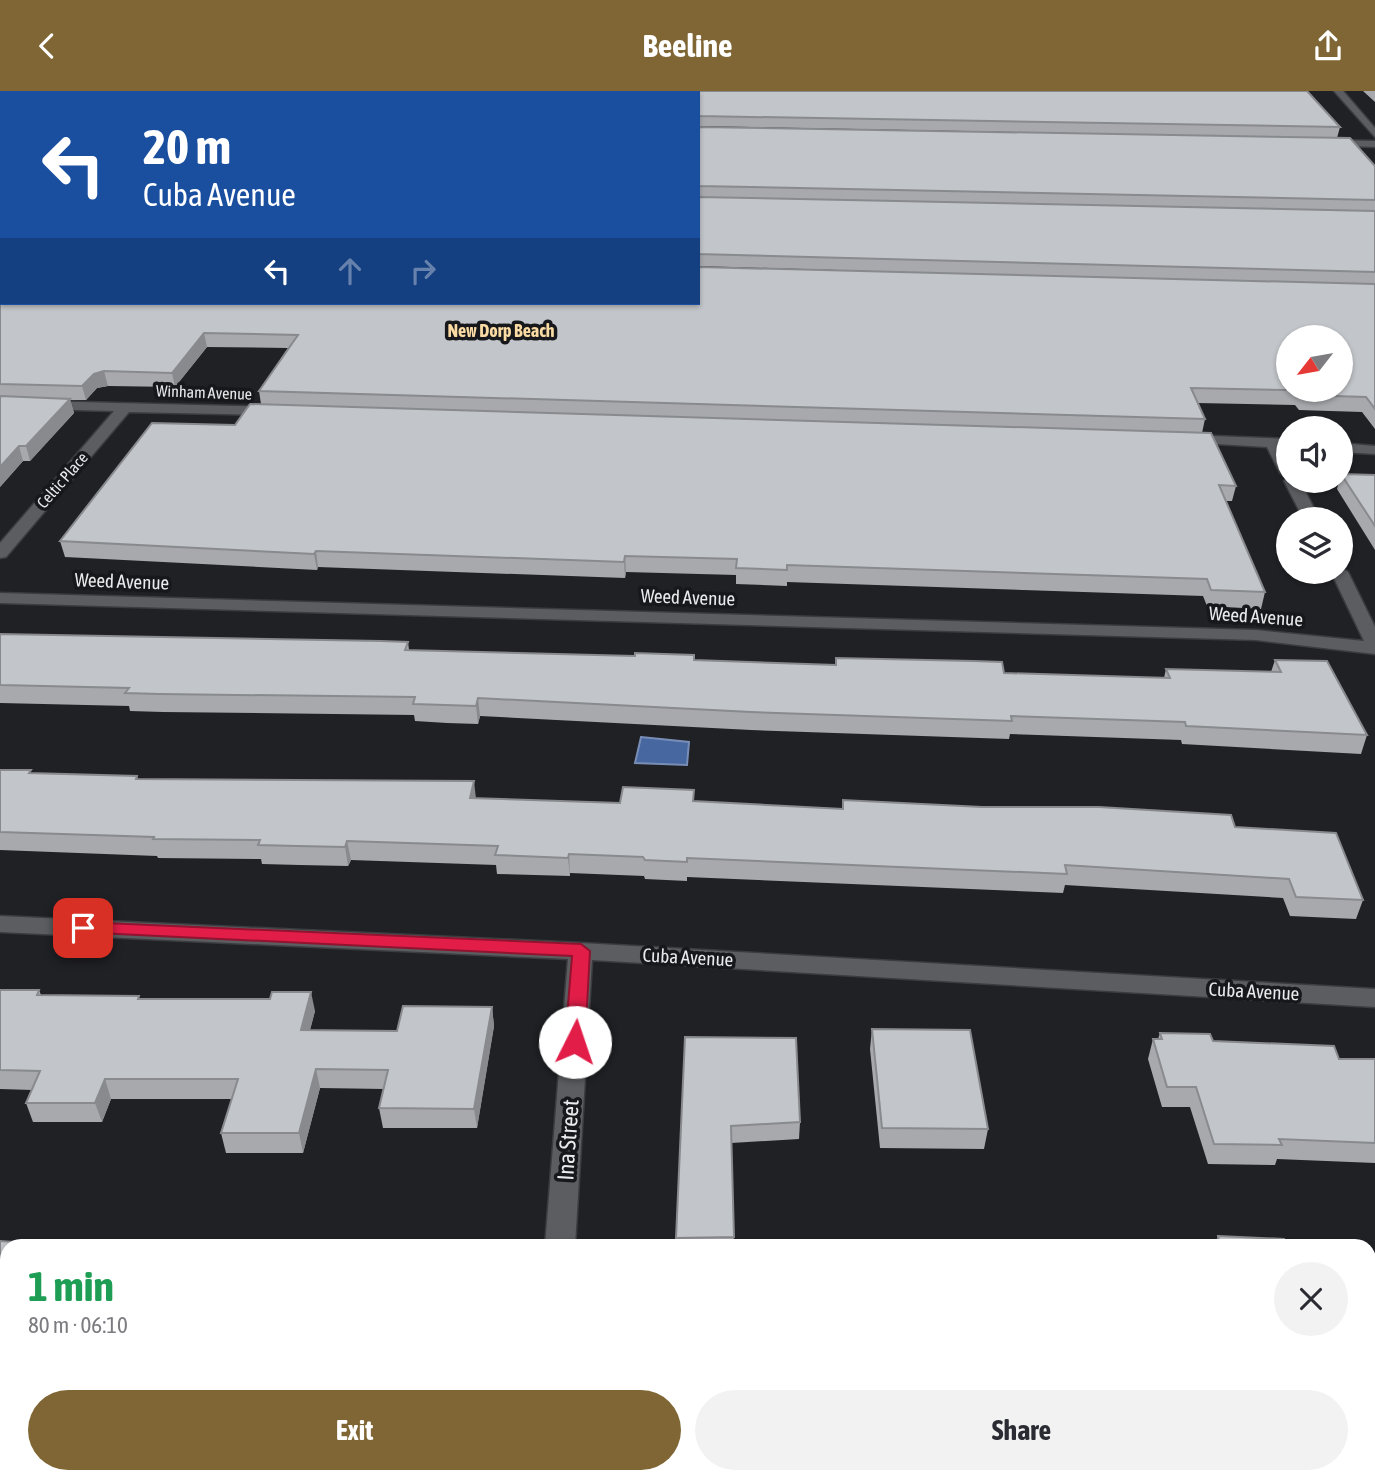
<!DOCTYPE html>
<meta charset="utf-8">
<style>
body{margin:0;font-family:"Asap Condensed",sans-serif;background:#f2f2f3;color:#2b2b33;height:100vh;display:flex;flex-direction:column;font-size:26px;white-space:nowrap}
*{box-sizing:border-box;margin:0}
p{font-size:23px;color:#7c7c81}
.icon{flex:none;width:38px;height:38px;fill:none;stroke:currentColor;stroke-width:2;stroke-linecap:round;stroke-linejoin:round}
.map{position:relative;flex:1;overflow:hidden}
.sheet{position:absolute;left:0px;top:1148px;width:1376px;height:245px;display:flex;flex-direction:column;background:#fff;border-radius:21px 21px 0 0;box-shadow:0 2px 5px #0004}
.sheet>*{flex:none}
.banner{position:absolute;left:0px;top:0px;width:700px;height:214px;box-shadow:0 2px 5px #0004;background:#1a4fa0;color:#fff;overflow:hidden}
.needle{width:46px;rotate:239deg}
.controls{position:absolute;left:1276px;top:234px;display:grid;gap:14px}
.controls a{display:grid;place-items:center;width:77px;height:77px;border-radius:50%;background:#fff;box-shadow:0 2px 5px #0004;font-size:35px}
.pin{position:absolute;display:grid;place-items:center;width:60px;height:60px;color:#fff;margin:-30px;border-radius:14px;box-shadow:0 4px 10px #0006}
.me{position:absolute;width:77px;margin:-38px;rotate:4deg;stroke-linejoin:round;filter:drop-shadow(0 0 5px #0008)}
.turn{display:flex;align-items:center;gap:24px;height:147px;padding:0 28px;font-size:32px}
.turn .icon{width:91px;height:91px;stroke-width:2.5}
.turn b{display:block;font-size:49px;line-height:60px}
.lanes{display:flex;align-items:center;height:66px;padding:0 28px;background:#0003;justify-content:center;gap:35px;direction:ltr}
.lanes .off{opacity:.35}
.round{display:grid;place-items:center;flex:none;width:74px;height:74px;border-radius:37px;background:#f2f2f3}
.head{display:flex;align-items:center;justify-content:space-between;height:119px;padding:0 28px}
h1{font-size:42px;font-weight:700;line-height:52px;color:#1e9e55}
.button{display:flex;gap:14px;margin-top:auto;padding:14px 28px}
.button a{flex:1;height:80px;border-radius:42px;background:#7f6634;color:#fff;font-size:28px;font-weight:700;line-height:80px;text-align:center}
.button a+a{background:#f2f2f3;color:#2b2b33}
header{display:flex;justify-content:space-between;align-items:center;height:91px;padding:0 28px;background:#7f6634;color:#fff;font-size:32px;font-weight:700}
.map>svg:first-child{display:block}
.water{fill:#4767a0;stroke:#788eb7;stroke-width:2}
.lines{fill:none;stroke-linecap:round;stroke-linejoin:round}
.minor-casing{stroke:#3a3c3f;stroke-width:3}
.minor{fill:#5b5d60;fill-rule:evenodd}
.wall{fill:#a7a9ad;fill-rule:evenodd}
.shaded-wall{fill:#888a8d}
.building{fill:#c2c5c9;stroke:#888a8d;stroke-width:2}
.route{fill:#e11d48;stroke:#92132f;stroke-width:2}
.labels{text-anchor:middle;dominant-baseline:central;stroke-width:7;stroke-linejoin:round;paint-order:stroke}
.far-street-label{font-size:16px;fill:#e9eaec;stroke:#16181b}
.far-neighbourhood-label{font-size:18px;font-weight:bold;fill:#fadba3;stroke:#16181b}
.street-label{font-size:19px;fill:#e9eaec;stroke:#16181b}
.near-street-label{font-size:23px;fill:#e9eaec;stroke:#16181b}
</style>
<header><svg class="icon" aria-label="back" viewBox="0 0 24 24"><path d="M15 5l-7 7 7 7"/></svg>Beeline<svg class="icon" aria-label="share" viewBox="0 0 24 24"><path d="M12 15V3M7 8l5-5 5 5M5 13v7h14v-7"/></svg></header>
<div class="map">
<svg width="1375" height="1393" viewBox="0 0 1375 1393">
<rect width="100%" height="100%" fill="#202125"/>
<polygon class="water" points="641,646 689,651 687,674 635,672"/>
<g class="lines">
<defs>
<g id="minor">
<polygon points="1334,0 1343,0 1375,37 1375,46"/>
<polygon points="1327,49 1375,50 1375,56 1324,54"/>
<polygon points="0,309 274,316 281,320 274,324 129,321 6,466 0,467 0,452 114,320 0,317"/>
<polygon points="1188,344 1288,348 1288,356 1282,356 1288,367 1288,390 1300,390 1320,429 1304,429 1284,390 1287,386 1280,382 1267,356 1183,351 1183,345"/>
<polygon points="1340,352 1375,355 1375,363 1340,361"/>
<polygon points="1340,476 1348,481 1375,536 1375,563 1256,549 0,512 0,502 1256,539 1364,550 1331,481 1340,481"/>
<polygon points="0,825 581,852 1375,898 1375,916 592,869 575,1155 545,1155 568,868 0,841"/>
<polygon points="527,1386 561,1386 560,1393 526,1393"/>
</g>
</defs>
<use href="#minor" class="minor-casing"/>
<use href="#minor" class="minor"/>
</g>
<g class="wall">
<path d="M 0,0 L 1307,0 L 1340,36 L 1337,47 L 698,35 L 698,2 L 2,2 L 2,212 L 698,212 L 698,176 L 973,183 L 698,175 L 698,36 L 1350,47 L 1375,75 L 1375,338 L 1362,321 L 1299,319 L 1295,314 L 1197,312 L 1205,328 L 1202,342 L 1211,342 L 1236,395 L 1232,410 L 1226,410 L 1265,501 L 1261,518 L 1207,515 L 1203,505 L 787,491 L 787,495 L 736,493 L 736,484 L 626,481 L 625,487 L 318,476 L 317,479 L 65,466 L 60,450 L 152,332 L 235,334 L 250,313 L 261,313 L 259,300 L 288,257 L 207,256 L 175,296 L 108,295 L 97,297 L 86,309 L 70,309 L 74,322 L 30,370 L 23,370 L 0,396 ZM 1288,247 L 1340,247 L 1340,299 L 1288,299 Z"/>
<polygon points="1363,0 1375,0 1375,11"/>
<polygon points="1341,383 1375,384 1375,459 1337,398 1339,390 1340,390"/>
<polygon points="0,543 408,551 409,559 836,574 836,567 1004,582 1164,587 1166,578 1271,581 1275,569 1367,644 1361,663 1182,653 1181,649 1010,643 1009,648 751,639 480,625 478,633 447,632 415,630 414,624 163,621 130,620 129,615 0,612"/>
<polygon points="0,679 32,682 137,685 138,688 476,707 620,712 694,710 842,718 843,709 1235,736 1363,809 1356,828 1290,825 1283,807 1065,794 1063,802 687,786 687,790 645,788 644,785 570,782 570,785 497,783 496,774 351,769 348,775 300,774 262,773 261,768 158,767 157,765 0,759"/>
<polygon points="0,899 39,899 41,904 139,908 315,920 310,939 397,940 492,916 494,935 477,1037 383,1037 379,1017 384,998 320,997 303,1062 226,1062 221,1042 232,1008 111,1008 102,1031 33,1031 26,1012 32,999 0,998"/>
<polygon points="872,938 988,1038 984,1058 880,1057 870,958"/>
<polygon points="1160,942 1339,968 1375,968 1375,1072 1277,1068 1275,1074 1208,1073 1190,1016 1162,1016 1148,968 1153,948 1158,948"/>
<polygon points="685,946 800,1031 799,1048 731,1052 734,1155 676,1155"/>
<polygon points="1218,1145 1286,1155 1215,1155"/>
<polygon points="0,1150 7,1155 7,1307 0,1307"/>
<rect x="1368" y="1271" width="7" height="107"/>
<polygon points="816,1386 1262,1386 1259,1393 935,1390 817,1393"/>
</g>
<g class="shaded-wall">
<polygon points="204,242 207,256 175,296 172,282"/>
<polygon points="104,280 108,295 97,297 86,309 82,295 94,283"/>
<polygon points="70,308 74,322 30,370 26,355"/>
<polygon points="19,355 23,370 0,396 0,376"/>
<polygon points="316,460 318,476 317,479 314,463"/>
<polygon points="625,465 626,481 625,487 624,471"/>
<polygon points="478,607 480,625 478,633 476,615"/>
<polygon points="474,690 476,708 470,707"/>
<polygon points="347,750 351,769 348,775 345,756"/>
<polygon points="569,763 570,782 570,785 568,767"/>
<polygon points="311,901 315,920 305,958 301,939"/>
<polygon points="492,916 494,935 477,1037 474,1018"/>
<polygon points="316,978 320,997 303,1062 299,1042"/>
<polygon points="105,988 111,1008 102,1031 95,1012"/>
</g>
<g class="building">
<polygon points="0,0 1307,0 1340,36 698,25 698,2 2,2 2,39 0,38 1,13 0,13"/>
<polygon points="698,36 1350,47 1375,75 1375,109 698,95"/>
<polygon points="2,40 2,212 698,212 698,176 1375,193 1375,318 1366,306 1302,304 1299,299 1340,299 1340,247 1288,247 1288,299 1191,297 1205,328 259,300 298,244 204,242 172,282 104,280 94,283 82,295 0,293 0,91 1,82 0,82 0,47"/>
<polygon points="698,106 1375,120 1375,181 698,163"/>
<polygon points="0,305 70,308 26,355 19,355 0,376"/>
<polygon points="250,313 1211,342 1236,395 1219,394 1265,501 1211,499 1207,488 787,474 787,479 736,477 737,468 625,465 624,471 316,460 314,463 60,450 152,332 235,334"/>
<polygon points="1341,383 1375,384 1375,435"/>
<polygon points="0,543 381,550 408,551 405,559 635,565 635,562 694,564 694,569 836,574 836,567 973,570 1002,571 1004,582 1170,587 1166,578 1281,581 1275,569 1327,570 1367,644 1186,635 1185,631 1011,625 1012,630 751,621 478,607 476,615 445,614 413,613 415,606 159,603 125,602 129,597 0,594"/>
<polygon points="0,679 31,679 29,682 137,685 136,688 474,690 470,707 620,712 623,696 694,699 693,710 843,718 843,709 982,716 1099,716 1231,724 1235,736 1336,742 1363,809 1296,806 1289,788 1065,774 1067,783 687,767 687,771 645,769 643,766 569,763 568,767 495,764 498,755 347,750 345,756 297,755 258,754 260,749 153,748 154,746 0,741"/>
<polygon points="0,899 39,899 37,904 139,905 138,908 270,908 272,901 311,901 301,939 397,940 403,915 492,916 474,1018 379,1017 388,979 316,978 299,1042 221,1042 238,988 105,988 95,1012 26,1012 40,980 0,979"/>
<polygon points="872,938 970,939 988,1038 882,1037"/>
<polygon points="1160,942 1210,943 1213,950 1334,955 1339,968 1375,968 1375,1052 1279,1048 1282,1054 1214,1053 1196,996 1167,996 1153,948 1162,948"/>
<polygon points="685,946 796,947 800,1031 731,1035 734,1146 676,1147"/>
<polygon points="1218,1145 1284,1148 1286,1155 1220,1155"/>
<polygon points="0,1150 73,1155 7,1155 7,1288 0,1288"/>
<polygon points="1368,1271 1375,1271 1375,1359 1368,1358"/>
</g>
<polygon class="route" points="83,831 581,853 590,860 585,951 575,958 565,951 572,865 77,841 74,837 77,833"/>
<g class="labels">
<g class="far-street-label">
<text transform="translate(204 301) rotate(2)">Winham Avenue</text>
<text transform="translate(62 389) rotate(-49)">Celtic Place</text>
</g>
<g class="far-neighbourhood-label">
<text x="501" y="239">New Dorp Beach</text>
</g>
<g class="street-label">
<text transform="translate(122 490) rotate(2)">Weed Avenue</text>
<text transform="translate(688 506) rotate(2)">Weed Avenue</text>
<text transform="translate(1256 525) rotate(4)">Weed Avenue</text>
<text transform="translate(688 866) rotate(3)">Cuba Avenue</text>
<text transform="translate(1254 900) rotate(3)">Cuba Avenue</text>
</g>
<g class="near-street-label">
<text transform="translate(568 1049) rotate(-86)">Ina Street</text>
</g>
</g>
</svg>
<div class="controls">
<a><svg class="needle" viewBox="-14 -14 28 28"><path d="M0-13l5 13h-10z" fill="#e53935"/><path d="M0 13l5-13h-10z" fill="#7c7c81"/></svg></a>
<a><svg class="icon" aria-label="sound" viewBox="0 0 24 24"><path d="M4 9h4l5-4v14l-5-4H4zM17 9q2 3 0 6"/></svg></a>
<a><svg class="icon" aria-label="layers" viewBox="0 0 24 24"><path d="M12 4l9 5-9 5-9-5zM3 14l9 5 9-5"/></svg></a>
</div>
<div class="pin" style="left:83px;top:837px;background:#d93025"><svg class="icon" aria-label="arrive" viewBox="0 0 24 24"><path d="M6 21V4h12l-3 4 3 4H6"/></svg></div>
<svg class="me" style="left:575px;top:951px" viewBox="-20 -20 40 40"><circle r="19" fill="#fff"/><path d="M0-13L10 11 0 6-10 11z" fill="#e11d48"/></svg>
<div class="banner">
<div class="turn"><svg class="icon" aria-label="left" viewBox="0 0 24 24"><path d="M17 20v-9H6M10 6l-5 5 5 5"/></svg><div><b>20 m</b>Cuba Avenue</div></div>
<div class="lanes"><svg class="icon" aria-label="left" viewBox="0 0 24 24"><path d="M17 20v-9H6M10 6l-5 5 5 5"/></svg><svg class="icon off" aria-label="ahead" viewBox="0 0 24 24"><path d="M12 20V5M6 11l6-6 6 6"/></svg><svg class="icon off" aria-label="right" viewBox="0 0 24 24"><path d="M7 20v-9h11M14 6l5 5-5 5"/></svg></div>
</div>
<section class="sheet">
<div class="head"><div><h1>1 min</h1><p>80 m · 06:10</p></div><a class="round"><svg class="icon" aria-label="close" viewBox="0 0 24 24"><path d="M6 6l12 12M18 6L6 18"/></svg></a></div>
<div class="button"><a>Exit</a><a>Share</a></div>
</section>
</div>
